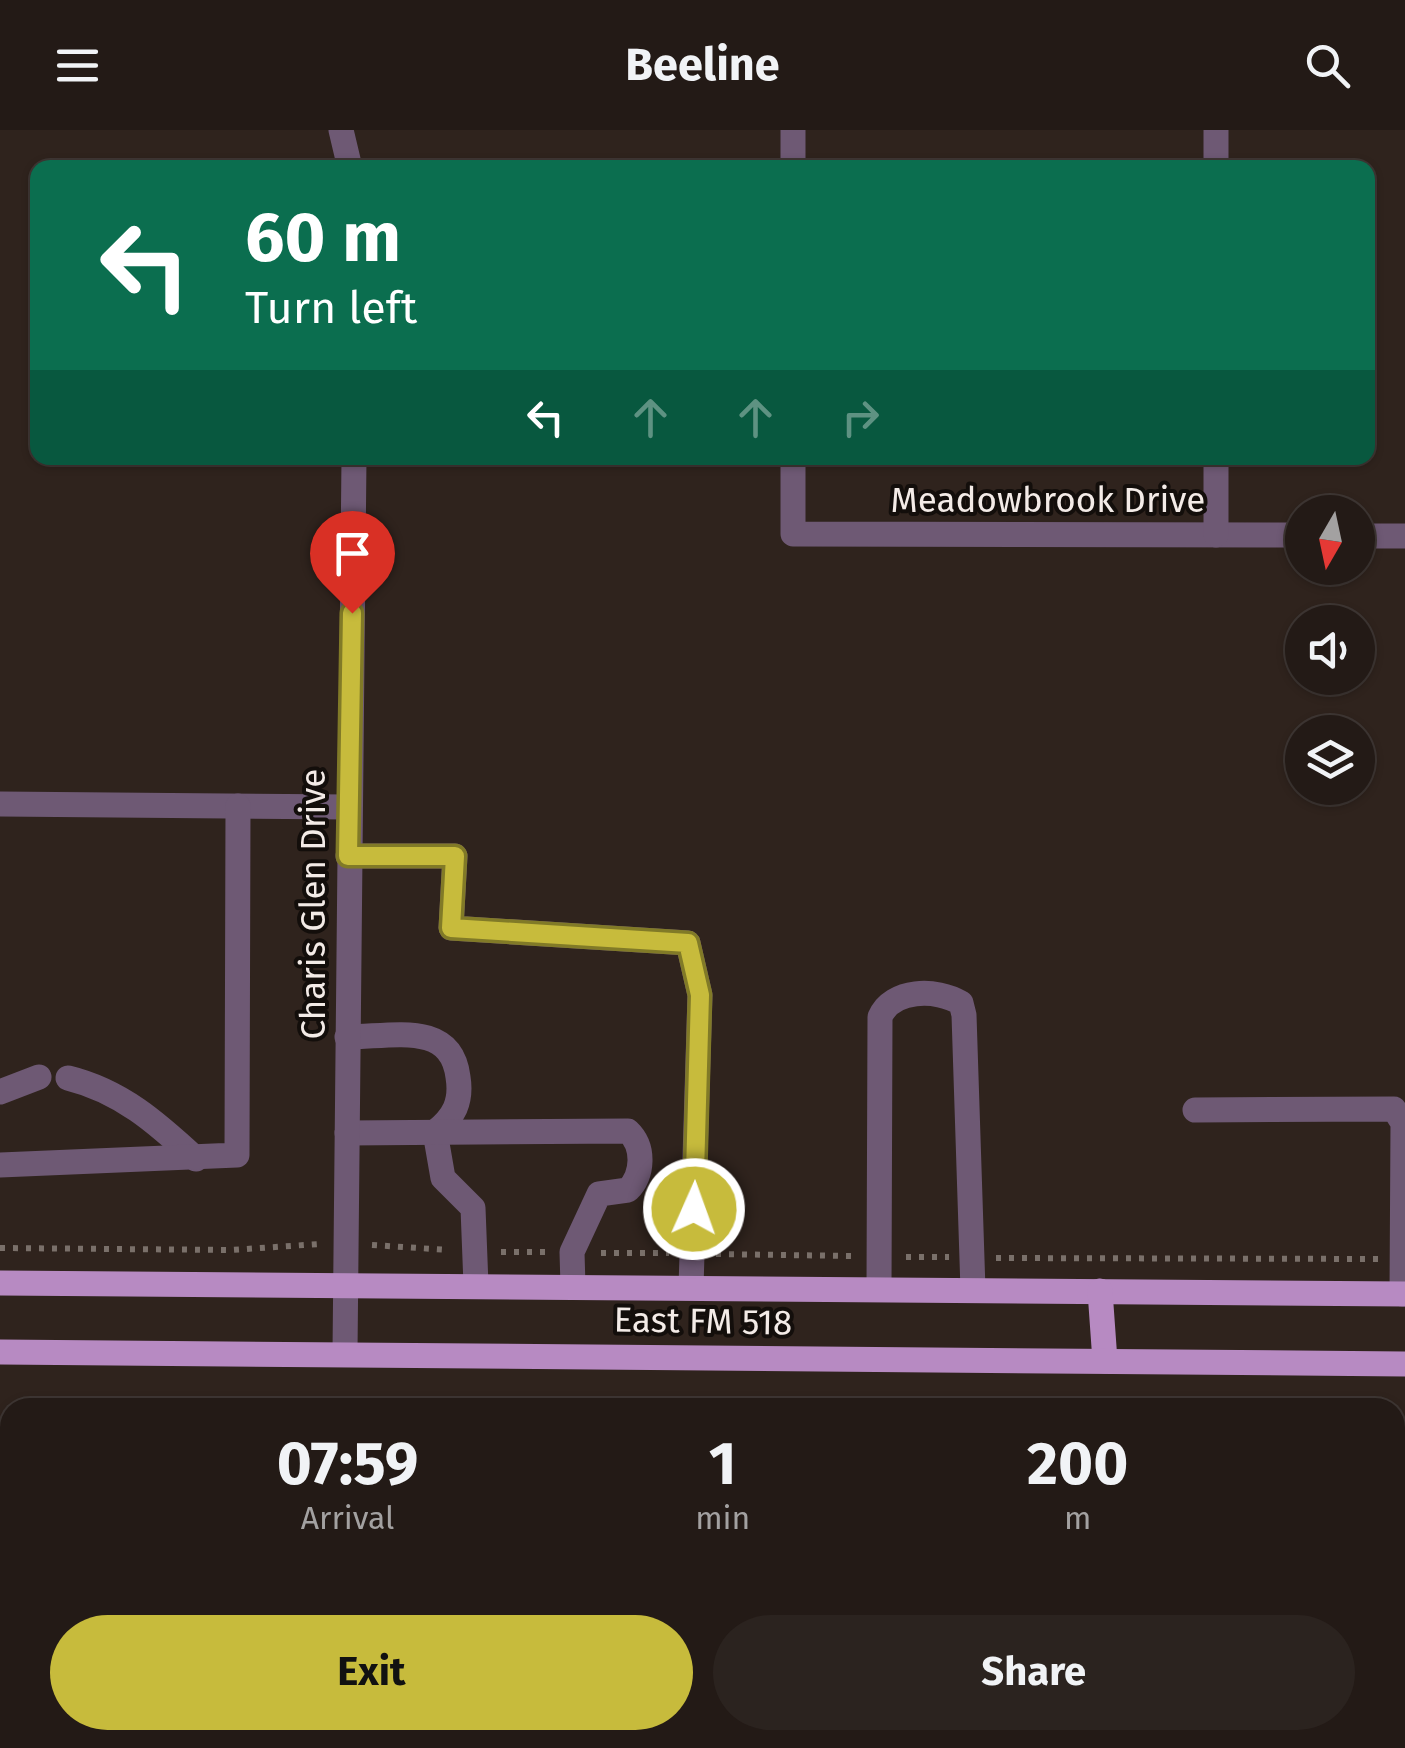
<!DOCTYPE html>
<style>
body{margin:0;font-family:"Fira Sans",sans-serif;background:#2b231f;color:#f1f3f6;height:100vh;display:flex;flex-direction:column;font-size:38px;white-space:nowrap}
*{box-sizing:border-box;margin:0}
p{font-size:32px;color:#a3a1a1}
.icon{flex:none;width:55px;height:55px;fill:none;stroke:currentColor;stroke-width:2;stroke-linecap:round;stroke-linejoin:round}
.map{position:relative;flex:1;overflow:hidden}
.side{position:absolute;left:0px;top:1268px;width:1405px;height:352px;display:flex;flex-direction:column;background:#231a16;border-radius:30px 30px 0 0;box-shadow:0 2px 8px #0004,0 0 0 2px #403835}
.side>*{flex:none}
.top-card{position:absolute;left:30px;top:30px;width:1345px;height:305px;border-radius:20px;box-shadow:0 2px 8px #0004,0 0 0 2px #403835;background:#0b6e4f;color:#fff;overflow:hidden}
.needle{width:65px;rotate:189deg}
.fabs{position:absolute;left:1285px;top:365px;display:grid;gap:20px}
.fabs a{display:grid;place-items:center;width:90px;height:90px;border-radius:50%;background:#231a16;box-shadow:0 2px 8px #0004,0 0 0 2px #403835;font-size:50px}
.pin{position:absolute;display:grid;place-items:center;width:85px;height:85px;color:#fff;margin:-102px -42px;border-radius:50% 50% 50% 0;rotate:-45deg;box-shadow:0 0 10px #0007}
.pin .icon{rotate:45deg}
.me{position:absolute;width:110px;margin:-55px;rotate:2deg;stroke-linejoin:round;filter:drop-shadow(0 0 8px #0008)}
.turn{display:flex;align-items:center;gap:35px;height:210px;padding:0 50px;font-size:45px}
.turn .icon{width:130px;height:130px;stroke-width:2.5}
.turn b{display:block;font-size:70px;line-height:85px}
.lanes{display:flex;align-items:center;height:95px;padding:0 50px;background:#0003;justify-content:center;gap:50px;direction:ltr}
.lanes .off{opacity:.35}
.eta{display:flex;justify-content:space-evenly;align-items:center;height:170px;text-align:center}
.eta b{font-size:60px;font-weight:700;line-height:70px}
.button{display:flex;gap:20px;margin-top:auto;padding:20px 50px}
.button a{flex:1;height:115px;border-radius:60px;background:#c7bb3c;color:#111;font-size:40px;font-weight:700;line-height:115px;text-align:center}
.button a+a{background:#2b231f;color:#f1f3f6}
header{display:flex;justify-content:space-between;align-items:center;height:130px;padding:0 50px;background:#231a16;font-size:45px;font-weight:700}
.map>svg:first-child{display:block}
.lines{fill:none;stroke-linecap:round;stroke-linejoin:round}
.path{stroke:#7a706a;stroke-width:6;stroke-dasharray:5 8;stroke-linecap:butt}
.minor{stroke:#6e5974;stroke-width:25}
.major{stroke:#b78ac2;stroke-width:25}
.route-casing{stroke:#817a27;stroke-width:25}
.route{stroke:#c7bb3c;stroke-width:18}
.labels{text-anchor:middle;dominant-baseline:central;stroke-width:8;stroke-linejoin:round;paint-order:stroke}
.street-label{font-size:35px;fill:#f3ebe7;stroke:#130e0b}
</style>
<header><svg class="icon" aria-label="menu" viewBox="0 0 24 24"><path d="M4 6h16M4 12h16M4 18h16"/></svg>Beeline<svg class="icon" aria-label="search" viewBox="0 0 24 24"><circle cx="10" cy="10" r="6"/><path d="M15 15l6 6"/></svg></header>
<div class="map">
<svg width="1405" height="1618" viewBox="0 0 1405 1618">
<rect width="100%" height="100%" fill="#2f231d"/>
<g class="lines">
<g class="path">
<polyline points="372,1115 449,1120"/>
<polyline points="0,1118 231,1120 319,1114"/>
<polyline points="501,1122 549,1122"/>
<polyline points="601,1123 669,1123"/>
<polyline points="716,1124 854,1126"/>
<polyline points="906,1127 949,1127"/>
<polyline points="996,1128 1379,1129"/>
</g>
<g class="minor">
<polyline points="341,0 350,38"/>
<polyline points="793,38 793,0"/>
<polyline points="1216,38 1216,0"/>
<polyline points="793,328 793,404 1302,405"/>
<polyline points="1216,405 1216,328"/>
<polyline points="1358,406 1405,406"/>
<polyline points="0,674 349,677"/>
<polyline points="348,726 455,726 451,798 688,813 700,865 691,1157"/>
<path d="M 347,907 C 391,907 451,890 458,947 C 462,972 454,987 435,1002 L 443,1048 L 473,1078 L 476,1155"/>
<path d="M 68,948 C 121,961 157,993 196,1029"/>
<polyline points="0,962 39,947"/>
<polyline points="1195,980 1394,979 1403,993 1402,1164"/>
<path d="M 347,1003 L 628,1001 C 645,1017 643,1045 628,1060 L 599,1064 L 572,1122 L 573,1156"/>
<polyline points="0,1035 237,1025 238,676"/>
<path d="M 879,1159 L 880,887 C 892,859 936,858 961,873 L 964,885 L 973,1160"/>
<polyline points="345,1222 354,328"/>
<polyline points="0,1497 10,1497"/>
<polyline points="608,1618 608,1610"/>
<polyline points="1017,1618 1017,1610"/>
</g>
<g class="major">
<polyline points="0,1153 1405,1164"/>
<polyline points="1100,1161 1105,1231"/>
<polyline points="0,1222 1405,1234"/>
</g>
</g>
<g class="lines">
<defs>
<polyline id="route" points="352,483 348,726 455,726 451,798 688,813 700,865 694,1079"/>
</defs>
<use href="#route" class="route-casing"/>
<use href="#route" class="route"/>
</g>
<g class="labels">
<g class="street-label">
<text x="1048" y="370">Meadowbrook Drive</text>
<text transform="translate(313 774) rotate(-90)">Charis Glen Drive</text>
<text transform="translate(703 1191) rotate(1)">East FM 518</text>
</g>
</g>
</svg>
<div class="fabs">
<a><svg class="needle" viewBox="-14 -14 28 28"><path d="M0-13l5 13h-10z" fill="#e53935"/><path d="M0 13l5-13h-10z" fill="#a3a1a1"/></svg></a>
<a><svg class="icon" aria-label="sound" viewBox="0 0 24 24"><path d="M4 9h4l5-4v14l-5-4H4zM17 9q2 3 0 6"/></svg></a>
<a><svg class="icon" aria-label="layers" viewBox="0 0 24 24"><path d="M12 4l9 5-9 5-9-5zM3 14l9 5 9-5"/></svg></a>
</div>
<div class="pin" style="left:352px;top:483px;background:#d93025"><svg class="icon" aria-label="arrive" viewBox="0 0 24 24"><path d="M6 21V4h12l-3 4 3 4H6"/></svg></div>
<svg class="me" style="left:694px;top:1079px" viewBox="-20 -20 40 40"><circle r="17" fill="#c7bb3c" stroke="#fff" stroke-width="3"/><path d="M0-11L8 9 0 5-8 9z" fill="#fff"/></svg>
<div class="top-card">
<div class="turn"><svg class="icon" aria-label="left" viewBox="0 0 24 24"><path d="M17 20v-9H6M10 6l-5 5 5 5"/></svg><div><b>60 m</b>Turn left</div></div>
<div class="lanes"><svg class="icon" aria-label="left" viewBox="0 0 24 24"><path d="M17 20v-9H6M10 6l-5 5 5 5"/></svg><svg class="icon off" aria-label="ahead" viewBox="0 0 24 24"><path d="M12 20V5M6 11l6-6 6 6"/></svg><svg class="icon off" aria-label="ahead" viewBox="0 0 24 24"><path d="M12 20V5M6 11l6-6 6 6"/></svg><svg class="icon off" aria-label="right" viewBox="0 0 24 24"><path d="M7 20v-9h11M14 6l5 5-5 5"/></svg></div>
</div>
<section class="side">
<div class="eta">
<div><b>07:59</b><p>Arrival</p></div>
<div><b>1</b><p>min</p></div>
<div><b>200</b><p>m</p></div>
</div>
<div class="button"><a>Exit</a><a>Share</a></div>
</section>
</div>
